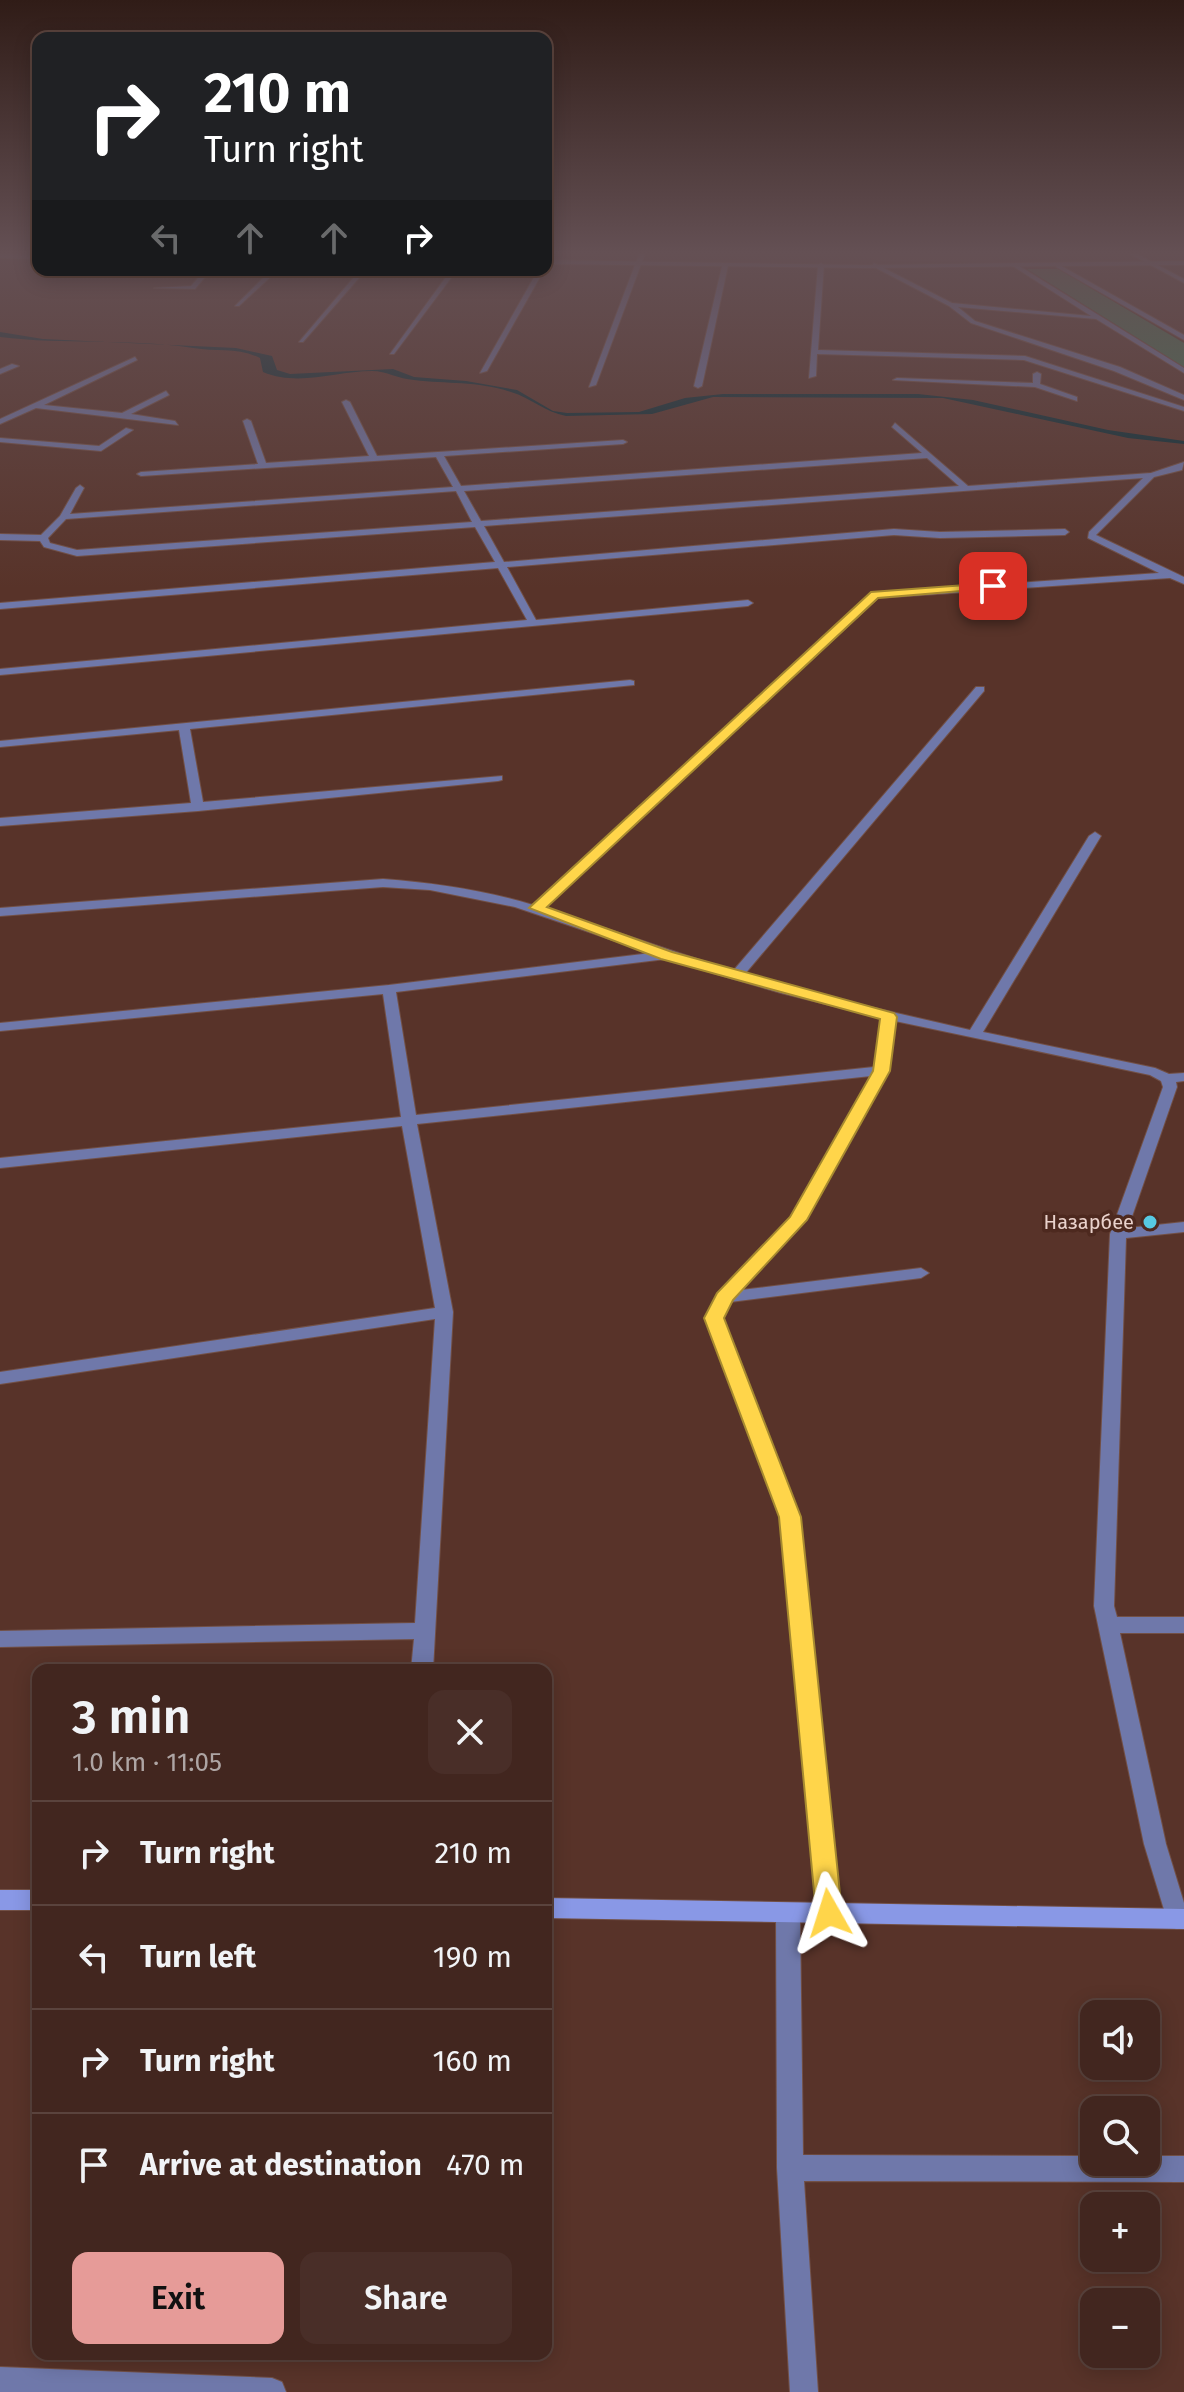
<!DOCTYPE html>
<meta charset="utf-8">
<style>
body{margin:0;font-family:"Fira Sans",sans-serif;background:#492e28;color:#f1f3f6;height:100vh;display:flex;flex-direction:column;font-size:30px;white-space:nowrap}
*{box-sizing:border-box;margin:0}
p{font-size:26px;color:#aea5a4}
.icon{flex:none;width:44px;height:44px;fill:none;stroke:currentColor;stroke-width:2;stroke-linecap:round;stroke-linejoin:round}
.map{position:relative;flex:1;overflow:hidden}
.details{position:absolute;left:32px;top:1664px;width:520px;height:696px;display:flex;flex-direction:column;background:#42261f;border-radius:16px;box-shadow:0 4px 20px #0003,0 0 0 2px #5a433d}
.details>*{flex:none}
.top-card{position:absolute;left:32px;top:32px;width:520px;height:244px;border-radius:16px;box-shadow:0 4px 20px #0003,0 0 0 2px #5a433d;background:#202124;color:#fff;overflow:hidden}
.tools{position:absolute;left:1080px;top:2000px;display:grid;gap:16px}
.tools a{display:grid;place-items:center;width:80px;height:80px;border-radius:16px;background:#42261f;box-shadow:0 4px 20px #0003,0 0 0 2px #5a433d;font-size:40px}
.pin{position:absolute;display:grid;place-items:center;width:68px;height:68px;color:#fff;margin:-34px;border-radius:16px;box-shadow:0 4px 12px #0006}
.me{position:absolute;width:88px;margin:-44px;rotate:354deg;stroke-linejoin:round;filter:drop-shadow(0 0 6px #0008)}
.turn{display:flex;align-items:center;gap:28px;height:168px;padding:0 40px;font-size:36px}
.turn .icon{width:104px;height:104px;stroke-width:2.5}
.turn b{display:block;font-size:56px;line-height:68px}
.lanes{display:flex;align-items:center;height:76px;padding:0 40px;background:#0003;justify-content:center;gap:40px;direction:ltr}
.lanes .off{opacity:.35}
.round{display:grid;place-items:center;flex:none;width:84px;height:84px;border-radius:16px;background:#492e28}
.headline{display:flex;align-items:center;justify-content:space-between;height:136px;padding:0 40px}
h1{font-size:48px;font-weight:600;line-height:60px}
.primary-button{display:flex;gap:16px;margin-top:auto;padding:16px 40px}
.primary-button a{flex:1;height:92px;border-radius:16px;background:#e69b98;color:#111;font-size:32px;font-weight:600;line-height:92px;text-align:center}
.primary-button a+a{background:#492e28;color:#f1f3f6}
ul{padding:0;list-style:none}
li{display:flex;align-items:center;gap:24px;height:104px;padding:0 40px;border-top:2px solid #5a433d}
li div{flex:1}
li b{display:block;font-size:30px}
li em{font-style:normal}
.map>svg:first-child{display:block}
.built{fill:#673c31}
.green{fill:#3f7453}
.water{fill:#052c34}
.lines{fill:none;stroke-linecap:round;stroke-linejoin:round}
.minor-casing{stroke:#725046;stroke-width:2}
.tertiary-casing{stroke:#725046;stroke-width:2}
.secondary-casing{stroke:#725046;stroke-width:2}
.minor{fill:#6f78aa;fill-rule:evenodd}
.tertiary{fill:#6f78aa;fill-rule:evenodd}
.secondary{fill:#8998e6;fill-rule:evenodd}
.route{fill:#ffd54a;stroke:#a68a30;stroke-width:2}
.poi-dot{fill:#57c9e2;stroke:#4d291f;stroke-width:3}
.labels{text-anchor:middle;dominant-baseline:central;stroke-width:7;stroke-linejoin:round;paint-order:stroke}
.poi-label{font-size:20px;fill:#ead2cc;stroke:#4d291f;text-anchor:end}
</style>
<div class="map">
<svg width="1184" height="2392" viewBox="0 0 1184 2392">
<rect width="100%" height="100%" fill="#583329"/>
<polygon class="built" points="857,254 984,254 998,262 878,261"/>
<polygon class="green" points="1027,269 1058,269 1184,343 1184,367"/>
<path class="water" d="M 0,332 L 43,339 L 236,348 L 272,356 L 277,370 L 290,374 L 393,369 L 414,377 L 466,381 L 517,390 L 553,411 L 567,413 L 639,412 L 685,398 L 723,394 L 918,394 L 973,400 L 1108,430 L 1184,441 L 1184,444 L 1128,438 L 943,398 L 713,397 L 652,414 L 566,416 C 545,412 531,398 511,392 C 478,381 447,384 414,380 C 399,379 386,371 372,371 C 336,371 299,387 263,372 L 260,358 C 238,347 217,352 193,348 C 130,338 64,345 0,337 Z"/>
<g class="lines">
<defs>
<g id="minor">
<polygon points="0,254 38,255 38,259 0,258"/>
<polygon points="547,254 553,254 546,263"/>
<polygon points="639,254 645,254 596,385 589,387"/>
<polygon points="1130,254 1137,254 1184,279 1184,283"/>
<polygon points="821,263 824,265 818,350 1025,356 1184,407 1184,411 1024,360 817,354 816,376 809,378 818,265"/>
<polygon points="874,263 952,303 1091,316 1011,265 1016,264 1184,368 1184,373 1096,319 958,307 975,321 1120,367 1184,395 1184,400 1114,371 971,323 949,306 872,266"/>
<polygon points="725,264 728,266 702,386 698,388 694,386 722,266"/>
<polygon points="1058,264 1184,335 1184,340 1056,267"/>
<polygon points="205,270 211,270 195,289 154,288 191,286"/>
<polygon points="271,270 278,270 239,306 235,306"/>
<polygon points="360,270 366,270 303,342 299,342"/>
<polygon points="451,270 457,270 394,354 390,354"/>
<polygon points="538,270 544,270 487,371 480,373"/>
<polygon points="135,357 137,360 44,405 122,413 166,391 169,395 131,414 175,421 178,425 36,408 0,424 0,419"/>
<polygon points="12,364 19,366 0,374 0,369"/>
<polygon points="1037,372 1041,374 1040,384 1077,397 1077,401 1035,387 893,380 897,378 1033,383 1033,374"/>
<path d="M 346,400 L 350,402 L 377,456 L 623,440 L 627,442 L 623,444 L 444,456 L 461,486 L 922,453 L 892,427 L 895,423 L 968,486 L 1151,473 L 1184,462 L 1182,470 L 1154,477 L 1096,535 L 1184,577 L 1184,584 L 1170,578 L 878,598 L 544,908 L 733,971 L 976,687 L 984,687 L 984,691 L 744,975 L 840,1000 L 970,1030 L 1089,836 L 1095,832 L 1101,836 L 983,1032 L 1155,1068 L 1169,1074 L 1184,1073 L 1184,1081 L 1176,1082 L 1177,1087 L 1128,1228 L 1184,1222 L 1184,1232 L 1126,1238 L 1114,1606 L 1117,1617 L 1184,1617 L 1184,1633 L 1120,1633 L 1166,1844 L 1184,1903 L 1184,1927 L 1177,1929 L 1169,1926 L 1144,1844 L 1094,1606 L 1110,1234 L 1163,1087 L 1161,1081 L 1150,1075 L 895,1021 L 888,1071 L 805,1220 L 741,1290 L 921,1268 L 929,1273 L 921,1278 L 730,1302 L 723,1318 L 800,1517 L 841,1913 L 837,1920 L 829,1923 L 821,1920 L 817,1913 L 780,1517 L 705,1318 L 718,1293 L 790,1218 L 871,1076 L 417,1124 L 453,1312 L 433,1670 L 411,1670 L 414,1639 L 0,1647 L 0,1631 L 415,1623 L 435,1319 L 0,1384 L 0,1372 L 435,1308 L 402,1126 L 0,1168 L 0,1158 L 401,1117 L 383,994 L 0,1031 L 0,1023 L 389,985 L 651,953 L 515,907 L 430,890 L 383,887 L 0,916 L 0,908 L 383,879 C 434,883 484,890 533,905 L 872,593 L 1159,573 L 1088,538 L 1089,532 L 1143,478 L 484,526 L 504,562 L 894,529 L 940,532 L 1065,529 L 1069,532 L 1065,535 L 940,538 L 894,535 L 507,567 L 536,620 L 748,600 L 753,603 L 748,606 L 0,675 L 0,669 L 527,620 L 498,568 L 0,609 L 0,603 L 495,562 L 475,527 L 77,556 L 44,547 L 40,541 L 0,540 L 0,534 L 41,535 L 60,516 L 76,488 L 80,485 L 84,488 L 70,514 L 453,487 L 436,457 L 141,476 L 137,474 L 141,472 L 258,464 L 243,421 L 247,419 L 251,421 L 266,463 L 369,456 L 342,402 ZM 927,458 L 959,486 L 481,521 L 464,491 ZM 456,491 L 472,522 L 77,550 L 50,543 L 48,538 L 66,519 ZM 666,959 L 781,993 L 882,1018 L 874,1067 L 416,1115 L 396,992 Z"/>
<polygon points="126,428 133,430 101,451 0,442 0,438 99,446"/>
<polygon points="630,680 634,681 634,685 190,729 203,802 502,776 502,780 498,781 198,811 0,826 0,818 191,803 179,730 0,747 0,741"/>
<polygon points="788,1903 796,1906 800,1913 803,2155 1094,2156 1094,2162 1146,2162 1146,2156 1184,2156 1184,2182 804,2181 818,2392 790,2392 777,2168 776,1913 780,1906"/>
<polygon points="0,2367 272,2378 282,2382 286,2392 0,2392"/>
</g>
<polygon id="tertiary" points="546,260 865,265 1184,261 1184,265 865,268 546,264"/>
<g id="secondary">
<rect x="0" y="1890" width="38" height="20"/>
<polygon points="546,1898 1184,1909 1184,1929 546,1918"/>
</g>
</defs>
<use href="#minor" class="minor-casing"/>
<use href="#tertiary" class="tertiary-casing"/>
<use href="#secondary" class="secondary-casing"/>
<use href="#minor" class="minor"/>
<use href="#tertiary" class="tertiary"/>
<use href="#secondary" class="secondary"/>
</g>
<linearGradient id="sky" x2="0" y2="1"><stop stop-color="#301c17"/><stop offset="0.43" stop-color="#645054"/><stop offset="1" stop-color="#645054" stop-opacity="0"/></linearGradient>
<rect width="1184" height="588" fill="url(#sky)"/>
<polygon class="route" points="993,583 999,586 997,588 878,598 547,907 672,952 894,1013 897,1017 890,1071 807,1220 733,1300 724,1318 801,1517 842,1913 839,1921 829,1924 819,1921 816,1913 779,1517 704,1318 717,1293 790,1217 873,1071 880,1019 661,959 529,908 871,592"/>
<circle class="poi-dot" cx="1150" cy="1222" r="8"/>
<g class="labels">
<g class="poi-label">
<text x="1134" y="1222">Назарбее</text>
</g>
</g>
</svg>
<div class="tools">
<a><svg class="icon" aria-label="sound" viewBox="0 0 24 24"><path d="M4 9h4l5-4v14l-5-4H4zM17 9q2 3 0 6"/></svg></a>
<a><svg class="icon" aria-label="search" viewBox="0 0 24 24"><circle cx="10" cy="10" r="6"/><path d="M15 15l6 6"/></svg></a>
<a>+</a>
<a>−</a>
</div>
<div class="pin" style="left:993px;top:586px;background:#d93025"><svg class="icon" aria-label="arrive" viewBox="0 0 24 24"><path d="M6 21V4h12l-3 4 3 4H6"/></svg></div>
<svg class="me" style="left:829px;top:1913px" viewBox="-20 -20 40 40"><path d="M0-17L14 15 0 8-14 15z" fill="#ffd54a" stroke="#fff" stroke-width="4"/></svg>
<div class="top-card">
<div class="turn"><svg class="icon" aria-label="right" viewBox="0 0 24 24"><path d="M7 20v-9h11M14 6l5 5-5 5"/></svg><div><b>210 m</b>Turn right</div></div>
<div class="lanes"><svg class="icon off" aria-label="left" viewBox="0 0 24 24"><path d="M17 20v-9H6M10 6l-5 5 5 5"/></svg><svg class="icon off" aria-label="ahead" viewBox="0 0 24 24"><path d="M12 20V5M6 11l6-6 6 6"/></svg><svg class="icon off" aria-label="ahead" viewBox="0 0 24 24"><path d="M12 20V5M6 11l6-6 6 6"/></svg><svg class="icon" aria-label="right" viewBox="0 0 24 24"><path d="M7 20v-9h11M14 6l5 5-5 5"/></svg></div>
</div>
<section class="details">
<div class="headline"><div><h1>3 min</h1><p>1.0 km · 11:05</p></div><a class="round"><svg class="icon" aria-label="close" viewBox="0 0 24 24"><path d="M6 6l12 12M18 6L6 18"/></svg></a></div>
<ul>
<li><svg class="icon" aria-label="right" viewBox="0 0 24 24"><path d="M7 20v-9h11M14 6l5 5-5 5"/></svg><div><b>Turn right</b></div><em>210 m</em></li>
<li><svg class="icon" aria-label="left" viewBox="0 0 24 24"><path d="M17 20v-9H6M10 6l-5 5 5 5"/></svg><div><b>Turn left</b></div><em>190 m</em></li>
<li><svg class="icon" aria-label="right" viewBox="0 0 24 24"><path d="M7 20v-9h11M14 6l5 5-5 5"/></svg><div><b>Turn right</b></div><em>160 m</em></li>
<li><svg class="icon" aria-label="arrive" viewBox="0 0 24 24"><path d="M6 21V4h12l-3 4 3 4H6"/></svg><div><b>Arrive at destination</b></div><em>470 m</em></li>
</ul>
<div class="primary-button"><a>Exit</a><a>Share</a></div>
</section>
</div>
